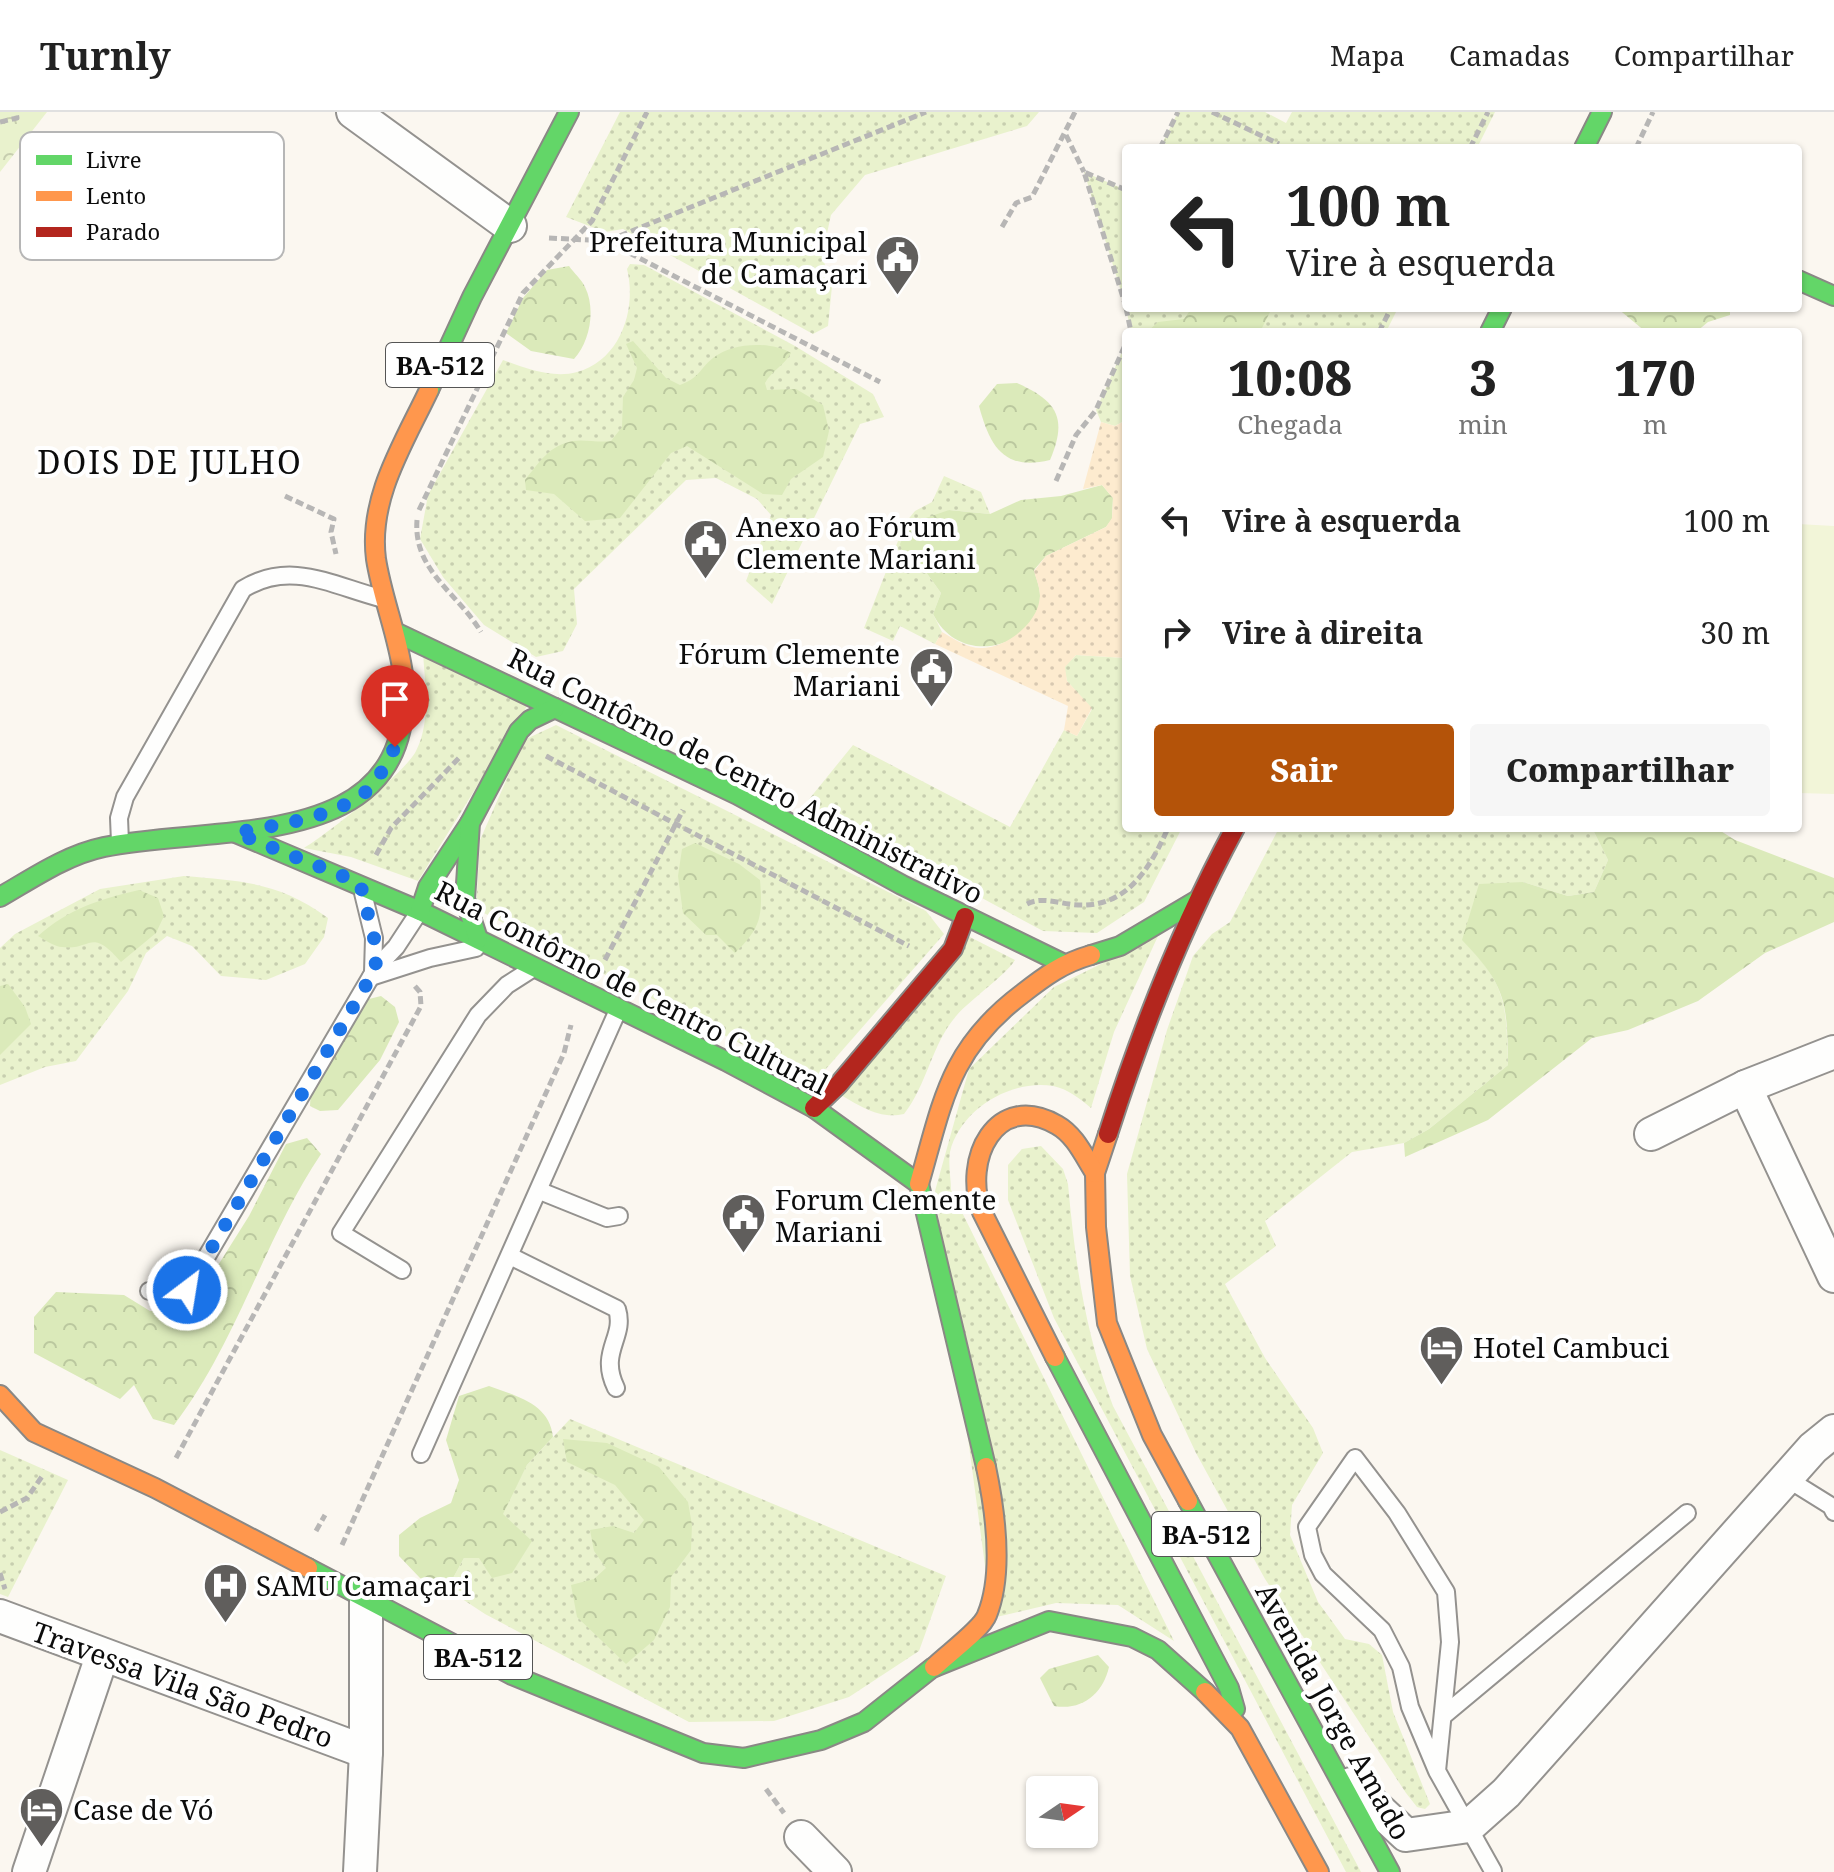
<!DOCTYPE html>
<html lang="pt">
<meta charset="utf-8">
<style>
body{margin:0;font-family:"Noto Serif",serif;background:#f6f6f6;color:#222;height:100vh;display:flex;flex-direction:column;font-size:30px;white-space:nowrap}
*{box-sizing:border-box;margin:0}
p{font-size:26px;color:#767676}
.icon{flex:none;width:44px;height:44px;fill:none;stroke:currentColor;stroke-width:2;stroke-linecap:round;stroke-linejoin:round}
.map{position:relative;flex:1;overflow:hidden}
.side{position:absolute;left:1122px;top:216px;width:680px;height:504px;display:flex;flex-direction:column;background:#fff;border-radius:8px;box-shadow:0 2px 6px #0004}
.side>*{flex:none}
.hud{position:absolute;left:1122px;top:32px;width:680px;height:168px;border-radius:8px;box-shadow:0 2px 6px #0004;background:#fff;color:#222;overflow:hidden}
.needle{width:52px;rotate:77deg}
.controls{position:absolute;left:1026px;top:1664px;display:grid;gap:16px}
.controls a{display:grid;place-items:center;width:72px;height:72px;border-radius:8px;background:#fff;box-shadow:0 2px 6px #0004;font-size:40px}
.pin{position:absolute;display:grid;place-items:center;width:68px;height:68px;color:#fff;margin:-82px -34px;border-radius:50% 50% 50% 0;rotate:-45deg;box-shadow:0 0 8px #0007}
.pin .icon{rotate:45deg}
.me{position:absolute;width:88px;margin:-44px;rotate:31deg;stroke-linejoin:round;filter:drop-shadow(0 0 6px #0008)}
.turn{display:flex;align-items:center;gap:28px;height:168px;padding:0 32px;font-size:36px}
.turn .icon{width:104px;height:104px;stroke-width:2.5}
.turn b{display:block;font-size:56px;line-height:68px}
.eta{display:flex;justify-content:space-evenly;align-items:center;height:136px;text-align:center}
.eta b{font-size:48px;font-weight:800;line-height:56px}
.button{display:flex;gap:16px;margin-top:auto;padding:16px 32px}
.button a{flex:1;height:92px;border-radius:8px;background:#b45309;color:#fff;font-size:32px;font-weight:800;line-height:92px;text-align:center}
.button a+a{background:#f6f6f6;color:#222}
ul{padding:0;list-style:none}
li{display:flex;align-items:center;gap:24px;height:112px;padding:0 32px}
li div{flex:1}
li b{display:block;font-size:30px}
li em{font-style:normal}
header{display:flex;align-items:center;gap:48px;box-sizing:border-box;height:112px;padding:0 40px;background:#fff;border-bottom:2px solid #e0e0e0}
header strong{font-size:38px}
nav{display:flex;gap:44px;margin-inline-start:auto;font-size:28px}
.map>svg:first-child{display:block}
.grass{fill:url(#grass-dots)}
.forest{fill:url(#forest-crowns)}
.sand{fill:url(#sand-dots)}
.park{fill:url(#park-crowns)}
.pitch{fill:#f2f5d8}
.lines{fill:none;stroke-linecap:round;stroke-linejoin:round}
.lane-casing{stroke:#94928f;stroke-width:20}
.street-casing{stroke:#94928f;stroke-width:36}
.fast-casing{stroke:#8a8885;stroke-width:22}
.slow-casing{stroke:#8a8885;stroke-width:22}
.jam-casing{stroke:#8a8885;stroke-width:22}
.path{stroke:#b7b6b5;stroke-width:5;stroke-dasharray:8 4;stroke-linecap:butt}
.lane{stroke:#fefefd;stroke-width:16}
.street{stroke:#fefefd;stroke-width:32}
.fast{stroke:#63d668;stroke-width:18}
.slow{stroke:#ff974d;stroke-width:18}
.jam{stroke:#b3261e;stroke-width:18}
.route{stroke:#1a73e8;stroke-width:14;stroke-dasharray:0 25.2}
.labels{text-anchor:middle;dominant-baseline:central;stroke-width:8;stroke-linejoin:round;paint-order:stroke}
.shield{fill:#fff;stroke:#555;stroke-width:2}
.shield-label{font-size:26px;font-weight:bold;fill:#0c0c0c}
.poi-label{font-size:28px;fill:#0c0c0c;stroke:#fff;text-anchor:start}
.street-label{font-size:28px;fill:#0c0c0c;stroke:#fff}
.quarter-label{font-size:32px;letter-spacing:2px;fill:#0c0c0c;stroke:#fff}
.key{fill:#fff;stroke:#b6b6b6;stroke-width:2}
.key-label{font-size:22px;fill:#0c0c0c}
</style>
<header>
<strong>Turnly</strong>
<nav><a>Mapa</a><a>Camadas</a><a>Compartilhar</a></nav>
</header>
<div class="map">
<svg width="1834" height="1760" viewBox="0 0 1834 1760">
<defs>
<pattern id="grass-dots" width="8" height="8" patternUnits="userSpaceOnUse" patternTransform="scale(2)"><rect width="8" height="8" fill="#e9f2cd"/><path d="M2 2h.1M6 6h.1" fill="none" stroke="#c7ceaf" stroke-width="1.8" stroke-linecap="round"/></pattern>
<pattern id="forest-crowns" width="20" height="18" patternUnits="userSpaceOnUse" patternTransform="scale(2)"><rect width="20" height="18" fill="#dbeaba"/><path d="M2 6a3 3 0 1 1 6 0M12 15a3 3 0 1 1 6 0" fill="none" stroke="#bbc89f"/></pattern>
<pattern id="sand-dots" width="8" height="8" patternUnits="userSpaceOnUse" patternTransform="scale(2)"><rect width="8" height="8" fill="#fdebcf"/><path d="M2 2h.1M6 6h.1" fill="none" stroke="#d8c8b1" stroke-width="1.8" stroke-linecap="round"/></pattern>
<pattern id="park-crowns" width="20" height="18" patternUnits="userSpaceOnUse" patternTransform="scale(2)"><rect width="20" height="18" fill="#e9f2cd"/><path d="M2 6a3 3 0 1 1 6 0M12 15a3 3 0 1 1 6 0" fill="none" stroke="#c7ceaf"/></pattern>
</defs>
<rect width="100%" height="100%" fill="#fbf7f0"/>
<g class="grass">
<polygon points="620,0 1039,0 1027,14 865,63 831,103 822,144 832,174 828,214 813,222 623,117 605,120 566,105"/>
<polygon points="1178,0 1265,0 1286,11 1292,0 1495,0 1477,36 1160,36"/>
<polygon points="1084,60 1126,78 1126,195"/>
<path d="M 630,152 L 644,153 L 795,234 L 873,282 L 884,305 L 860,312 L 772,492 L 746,469 L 771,403 L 757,387 L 716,366 L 686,368 L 574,477 L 577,512 L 563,539 L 536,545 L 484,513 L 443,465 L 420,427 L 428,383 L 503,248 C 525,256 553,267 577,260 C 621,248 637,196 627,157 Z"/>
<polygon points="1126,196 1398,196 1386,220 1131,220"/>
<polygon points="1126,231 1126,308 1115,314 1101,310 1096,298"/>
<polygon points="944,364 981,380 990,402 949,398 905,447 923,456 941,481 933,502 942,520 935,532 900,514 893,529 864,516 905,411 915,399 932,390"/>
<path d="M 423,541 L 527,594 L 418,769 L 351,745 L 304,736 C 326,723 406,660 416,639 C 431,610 425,572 423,541 Z"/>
<polygon points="1076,543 1126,546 1126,716 1182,716 1144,790 1097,821 1043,819 806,691 853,633 1010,715 1064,618 1077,624 1092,597 1067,569 1064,555"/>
<polygon points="556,613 926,799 944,822 818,966 810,967 476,797 480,728 524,628"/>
<path d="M 1279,716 L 1592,716 L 1608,748 L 1594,780 L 1568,784 L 1523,770 L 1463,828 C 1507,875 1506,890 1508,953 L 1429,1017 L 1404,1031 L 1352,1040 L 1265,1109 L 1276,1134 L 1225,1172 L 1265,1246 L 1313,1316 L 1323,1341 L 1292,1393 L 1290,1423 L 1318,1490 L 1345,1527 L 1369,1532 L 1382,1543 L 1393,1600 L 1430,1692 L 1425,1697 L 1417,1695 L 1406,1681 L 1265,1467 L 1196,1341 L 1147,1237 L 1130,1164 L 1127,1062 L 1167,918 L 1193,844 L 1212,822 L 1230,810 Z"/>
<path d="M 184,764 C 242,769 279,770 328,806 L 324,825 L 305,852 L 266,868 L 221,864 L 192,834 L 167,824 L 146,841 L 128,879 L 76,949 L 45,955 L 0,973 L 0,836 L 15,822 L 100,777 Z"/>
<path d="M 966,823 L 1015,848 C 1008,861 970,888 957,903 C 932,931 927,973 904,1002 C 879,1008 859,993 837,981 Z"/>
<path d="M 1158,824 L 1114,920 L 1091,996 C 1079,986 1068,977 1053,974 C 1010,967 960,998 950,1040 C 948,1052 951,1067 951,1078 L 1174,1529 L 1118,1493 L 1056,1491 L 992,1506 L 935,1079 L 969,957 L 1054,875 Z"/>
<path d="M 1041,1034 L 1063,1057 L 1068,1072 C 1075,1150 1085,1221 1113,1294 L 1361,1760 L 1346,1760 L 1054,1206 L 1008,1088 L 1008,1053 L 1022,1037 Z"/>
<polygon points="570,1307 946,1464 919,1539 849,1585 774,1609 689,1610 485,1502 447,1477 464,1446 479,1446 527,1353"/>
<polygon points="0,1338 68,1368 8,1485 0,1482"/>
</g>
<g class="forest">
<path d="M 569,154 C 574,161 582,168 585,175 C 596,197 590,230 574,247 L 531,239 L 506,221 L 523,186 L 547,158 Z"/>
<polygon points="1199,196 1267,196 1270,200 1260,220 1147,220 1158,210 1184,207 1191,197"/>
<polygon points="1617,196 1730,196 1730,203 1708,210 1696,220 1646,220"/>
<path d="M 633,229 L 666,266 L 680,273 C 701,265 698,258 713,246 C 733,230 770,229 791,241 C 784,254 772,258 765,271 L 767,278 L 796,277 L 823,293 L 829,319 L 823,345 L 791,367 L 782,383 L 763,382 L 687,334 L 671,341 L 620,406 L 585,409 L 554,382 L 526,378 L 525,368 C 539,351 549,333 573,329 C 585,327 598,331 611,329 L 622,315 L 623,285 L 634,268 L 637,256 L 626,232 Z"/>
<path d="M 1017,271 C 1057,289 1068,306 1050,348 C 1004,359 990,335 979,294 L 997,272 Z"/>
<path d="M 1102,373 L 1113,386 L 1112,407 L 1106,415 L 1046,444 L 1034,458 C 1036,466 1040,475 1040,483 C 1041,533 961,559 933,502 L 941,481 L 923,456 L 905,448 L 900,432 L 906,419 L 917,409 L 949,398 L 990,402 L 1021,388 L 1061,384 Z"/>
<path d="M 1592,716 L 1716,716 L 1735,728 L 1834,766 L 1834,810 L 1765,841 L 1698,889 L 1628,918 L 1592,926 L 1488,1008 L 1405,1045 L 1404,1031 L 1429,1017 L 1508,953 C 1507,890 1507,875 1462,828 L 1479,772 L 1523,770 L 1568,784 L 1594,780 L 1608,748 Z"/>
<path d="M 695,731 L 739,752 L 760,768 C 763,804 761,816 735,841 L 717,823 L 706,823 L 683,801 L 678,764 L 682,737 Z"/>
<path d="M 139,778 L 158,786 L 164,804 L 156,821 L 121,850 C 90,814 92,839 62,835 C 55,835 45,828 38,824 C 68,797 100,787 139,778 Z"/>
<polygon points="8,872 25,895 31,912 0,943 0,874"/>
<polygon points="381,884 395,895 399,910 380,948 338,998 320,999 310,994 311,975 351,916 365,888"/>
<path d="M 307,1026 L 321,1042 C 264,1127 237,1231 174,1313 L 153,1307 L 134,1273 L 120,1287 L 34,1241 L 34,1205 L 56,1180 L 124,1183 L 150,1199 L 188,1201 L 249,1104 L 286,1032 Z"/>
<path d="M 489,1274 C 517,1284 550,1292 553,1325 L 527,1353 L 503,1402 L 532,1429 L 512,1461 L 492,1466 L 479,1446 L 464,1446 L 447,1477 L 420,1466 L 399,1444 L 399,1423 L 420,1406 L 451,1391 L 459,1368 L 446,1328 L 459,1284 Z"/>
<polygon points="563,1327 607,1331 659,1355 688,1390 692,1413 691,1438 671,1465 670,1495 654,1528 626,1552 577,1505 571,1473 594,1467 606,1456 594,1439 590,1418 613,1414 634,1421 644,1408 615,1373 567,1350"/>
<path d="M 1098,1543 L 1109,1555 C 1103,1581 1083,1599 1054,1594 L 1040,1566 L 1049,1557 Z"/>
</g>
<path class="sand" d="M 1126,308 L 1126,546 L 1076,543 L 1065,555 L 1067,569 L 1092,596 L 1077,624 L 1064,618 L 1068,594 L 935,532 L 942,520 C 954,527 968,537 983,536 C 1008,535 1039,510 1040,484 C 1040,476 1036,466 1034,459 L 1046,444 L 1106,415 L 1112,406 L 1113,386 L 1102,373 L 1083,377 L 1101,310 L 1115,314 Z"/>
<polygon class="park" points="0,0 47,0 0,60"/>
<polygon class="pitch" points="1798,412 1834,414 1834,682 1798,681"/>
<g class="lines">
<defs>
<g id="lane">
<path d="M 120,730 L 119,706 L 125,685 L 243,477 C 290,448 331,473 380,486"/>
<polyline points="363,781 374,826 373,860"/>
<polyline points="371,865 430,846 476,836"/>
<polyline points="540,1079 607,1106 619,1104"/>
<path d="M 512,1145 L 617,1197 C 626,1226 598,1239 616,1276"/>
<polyline points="402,1158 341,1121 478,903 507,873 532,857"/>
<polyline points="149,1179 187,1178 376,856 396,835 419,800"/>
<polyline points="421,1342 618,898"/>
<polyline points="1786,1366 1831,1394 1834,1400"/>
<polyline points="1443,1604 1687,1401"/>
<polyline points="1437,1659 1410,1595 1401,1555 1382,1518 1323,1462 1313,1443 1307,1415 1355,1346 1397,1401 1446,1480 1450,1530 1437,1659 1493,1759"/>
</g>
<g id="street">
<polyline points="353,0 510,114"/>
<polyline points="1745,975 1834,1164"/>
<polyline points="1651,1022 1745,975 1834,940"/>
<polyline points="0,1504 366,1640"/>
<polyline points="1351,1672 1406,1723 1469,1714 1506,1681 1813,1336 1834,1319"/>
<polyline points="801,1725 835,1760"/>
<polyline points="29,1760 102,1544"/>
<polyline points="360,1760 366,1640 366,1487"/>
</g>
<g id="fast">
<polyline points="1584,36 1602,0"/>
<polyline points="1798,168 1834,184"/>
<polyline points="1490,220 1502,196"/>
<polyline points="429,278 472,185 569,0"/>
<polyline points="397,521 738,683 902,773 1062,851"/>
<polyline points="236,721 420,799 726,949 814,996 919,1072 986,1355"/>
<path d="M 0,785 C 33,766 66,743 104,735 C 220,711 421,744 403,562"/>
<polyline points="420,799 428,775 470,711"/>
<polyline points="478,827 465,787 470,711 519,619 530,608 555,596"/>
<polyline points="1091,843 1120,834 1196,789"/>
<polyline points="1055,1245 1229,1576 1235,1597"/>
<polyline points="1188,1389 1390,1760"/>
<polyline points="308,1456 512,1563 703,1641 744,1646 821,1628 864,1610 932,1556 1049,1509 1132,1525 1158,1538 1205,1580"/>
</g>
<g id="slow">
<path d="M 403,562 C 398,523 382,486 376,447 C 368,386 404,331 429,278"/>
<polyline points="1108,1022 1095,1061 1096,1115 1107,1211 1152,1323 1188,1389"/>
<path d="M 919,1072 C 943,989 949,937 1022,882 C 1045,864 1063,851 1091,843"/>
<path d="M 1055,1245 L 982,1100 C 962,1048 996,978 1057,1013 C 1075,1023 1084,1044 1095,1061"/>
<polyline points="0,1283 34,1320 155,1376 308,1456"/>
<path d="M 934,1555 C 946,1543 982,1517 987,1503 C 1004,1461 995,1398 986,1355"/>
<polyline points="1205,1580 1240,1616 1319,1760"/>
</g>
<g id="jam">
<polyline points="814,996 839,972 953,837 965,805"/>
<path d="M 1108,1022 C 1142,916 1182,814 1235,716"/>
</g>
</defs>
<use href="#lane" class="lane-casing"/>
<use href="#street" class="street-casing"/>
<use href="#fast" class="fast-casing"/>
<use href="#slow" class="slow-casing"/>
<use href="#jam" class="jam-casing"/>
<g class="path">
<polyline points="1212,0 1279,32"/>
<polyline points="0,10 17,6 16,0"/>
<polyline points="1066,23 1084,60"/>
<polyline points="1160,36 1178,0"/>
<polyline points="1470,36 1488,0"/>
<polyline points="1636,36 1653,0"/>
<polyline points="1126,78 1084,60 1126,195"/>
<polyline points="1002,115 1016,91 1032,85 1075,0"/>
<polyline points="549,126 607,129 926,0"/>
<polyline points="608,130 880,270"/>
<polyline points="1126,196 1131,220"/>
<polyline points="1379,220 1391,196"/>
<polyline points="1056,369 1076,323 1096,298 1126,231"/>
<polyline points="285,384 334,407 331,420 336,442"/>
<polyline points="419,398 523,181 592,109 647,0"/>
<path d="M 417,408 C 413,459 458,481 481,520"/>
<polyline points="546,644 909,834"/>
<polyline points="376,743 391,716 460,645"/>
<path d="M 1027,792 C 1040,785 1055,790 1069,792 C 1123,800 1148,761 1168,716"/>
<polyline points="605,848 683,698"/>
<polyline points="176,1346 421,894 420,880 414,873"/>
<polyline points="0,1400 27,1386 43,1363"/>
<polyline points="316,1419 325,1403"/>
<polyline points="342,1433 564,941 571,913"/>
<polyline points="0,1461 5,1477"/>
<polyline points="766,1677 784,1701"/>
</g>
<use href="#lane" class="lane"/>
<use href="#street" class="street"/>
<use href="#fast" class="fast"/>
<use href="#slow" class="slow"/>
<use href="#jam" class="jam"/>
</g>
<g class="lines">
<path class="route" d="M 187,1178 L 376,856 L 374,826 L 360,771 L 236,721 C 277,712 327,708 363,682 C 378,671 386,651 395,635"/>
</g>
<defs>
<symbol id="civic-pin" viewBox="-11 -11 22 30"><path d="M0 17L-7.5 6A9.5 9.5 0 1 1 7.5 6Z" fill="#605e5c" stroke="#fff"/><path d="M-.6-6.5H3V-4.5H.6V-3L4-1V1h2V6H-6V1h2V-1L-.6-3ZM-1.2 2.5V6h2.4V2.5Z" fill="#fff"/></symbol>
<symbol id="hotel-pin" viewBox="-11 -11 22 30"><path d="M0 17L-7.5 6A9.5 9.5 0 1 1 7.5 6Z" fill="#605e5c" stroke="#fff"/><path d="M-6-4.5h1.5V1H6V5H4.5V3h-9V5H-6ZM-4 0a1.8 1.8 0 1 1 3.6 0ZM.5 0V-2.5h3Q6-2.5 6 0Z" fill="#fff"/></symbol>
<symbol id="hospital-pin" viewBox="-11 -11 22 30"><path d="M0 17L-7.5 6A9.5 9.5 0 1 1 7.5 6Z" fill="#605e5c" stroke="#fff"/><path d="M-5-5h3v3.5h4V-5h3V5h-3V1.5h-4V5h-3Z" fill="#fff"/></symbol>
</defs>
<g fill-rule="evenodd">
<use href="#civic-pin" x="872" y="120" width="51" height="69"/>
<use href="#civic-pin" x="680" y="404" width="51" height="69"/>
<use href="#civic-pin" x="906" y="532" width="51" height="69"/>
<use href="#civic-pin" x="718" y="1078" width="51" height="69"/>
<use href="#hotel-pin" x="1416" y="1210" width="51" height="69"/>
<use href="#hospital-pin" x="200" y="1448" width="51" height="69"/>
<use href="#hotel-pin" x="16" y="1672" width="51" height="69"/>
</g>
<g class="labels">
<g class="shield">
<rect x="386" y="231" width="108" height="44" rx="6"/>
<rect x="1152" y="1400" width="108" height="44" rx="6"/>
<rect x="424" y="1523" width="108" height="44" rx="6"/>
</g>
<g class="shield-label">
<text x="440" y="253">BA-512</text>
<text x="1206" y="1422">BA-512</text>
<text x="478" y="1545">BA-512</text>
</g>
<g class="poi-label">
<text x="867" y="129" text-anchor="end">Prefeitura Municipal<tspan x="867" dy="32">de Camaçari</tspan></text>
<text x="736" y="414">Anexo ao Fórum<tspan x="736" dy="32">Clemente Mariani</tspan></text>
<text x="900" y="541" text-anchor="end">Fórum Clemente<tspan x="900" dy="32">Mariani</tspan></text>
<text x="775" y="1087">Forum Clemente<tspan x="775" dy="32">Mariani</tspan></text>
<text x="1473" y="1235">Hotel Cambuci</text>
<text x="256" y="1473">SAMU Camaçari</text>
<text x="73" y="1697">Case de Vó</text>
</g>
<g class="street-label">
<text transform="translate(746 663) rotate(27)">Rua Contôrno de Centro Administrativo</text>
<text transform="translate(632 875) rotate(27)">Rua Contôrno de Centro Cultural</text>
<text transform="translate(183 1572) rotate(20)">Travessa Vila São Pedro</text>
<text transform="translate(1334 1599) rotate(61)">Avenida Jorge Amado</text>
</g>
<g class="quarter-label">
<text x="170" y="349">DOIS DE JULHO</text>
</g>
</g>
<rect x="20" y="20" width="264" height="128" rx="12" class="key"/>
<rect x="36" y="43" width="36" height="10" fill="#63d668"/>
<rect x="36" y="79" width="36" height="10" fill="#ff974d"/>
<rect x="36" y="115" width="36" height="10" fill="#b3261e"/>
<g class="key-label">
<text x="86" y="56">Livre</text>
<text x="86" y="92">Lento</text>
<text x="86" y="128">Parado</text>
</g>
</svg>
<div class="controls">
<a><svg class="needle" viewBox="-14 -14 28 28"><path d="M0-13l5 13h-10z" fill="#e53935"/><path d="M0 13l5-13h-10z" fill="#767676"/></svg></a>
</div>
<div class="pin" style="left:395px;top:635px;background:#d93025"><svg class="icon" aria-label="arrive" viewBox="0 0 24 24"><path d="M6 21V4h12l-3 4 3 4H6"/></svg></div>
<svg class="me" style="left:187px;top:1178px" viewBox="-20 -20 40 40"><circle r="17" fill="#1a73e8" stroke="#fff" stroke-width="3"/><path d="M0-11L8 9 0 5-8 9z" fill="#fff"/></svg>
<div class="hud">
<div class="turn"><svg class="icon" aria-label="left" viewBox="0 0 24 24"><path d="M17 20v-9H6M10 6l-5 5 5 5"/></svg><div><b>100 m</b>Vire à esquerda</div></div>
</div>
<section class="side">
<div class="eta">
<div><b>10:08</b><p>Chegada</p></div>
<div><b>3</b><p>min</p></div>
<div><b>170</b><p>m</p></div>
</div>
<ul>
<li><svg class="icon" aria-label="left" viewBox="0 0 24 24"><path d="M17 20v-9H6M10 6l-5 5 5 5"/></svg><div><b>Vire à esquerda</b></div><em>100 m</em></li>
<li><svg class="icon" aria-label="right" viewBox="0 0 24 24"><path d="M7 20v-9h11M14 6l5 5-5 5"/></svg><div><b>Vire à direita</b></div><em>30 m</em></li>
</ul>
<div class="button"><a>Sair</a><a>Compartilhar</a></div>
</section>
</div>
